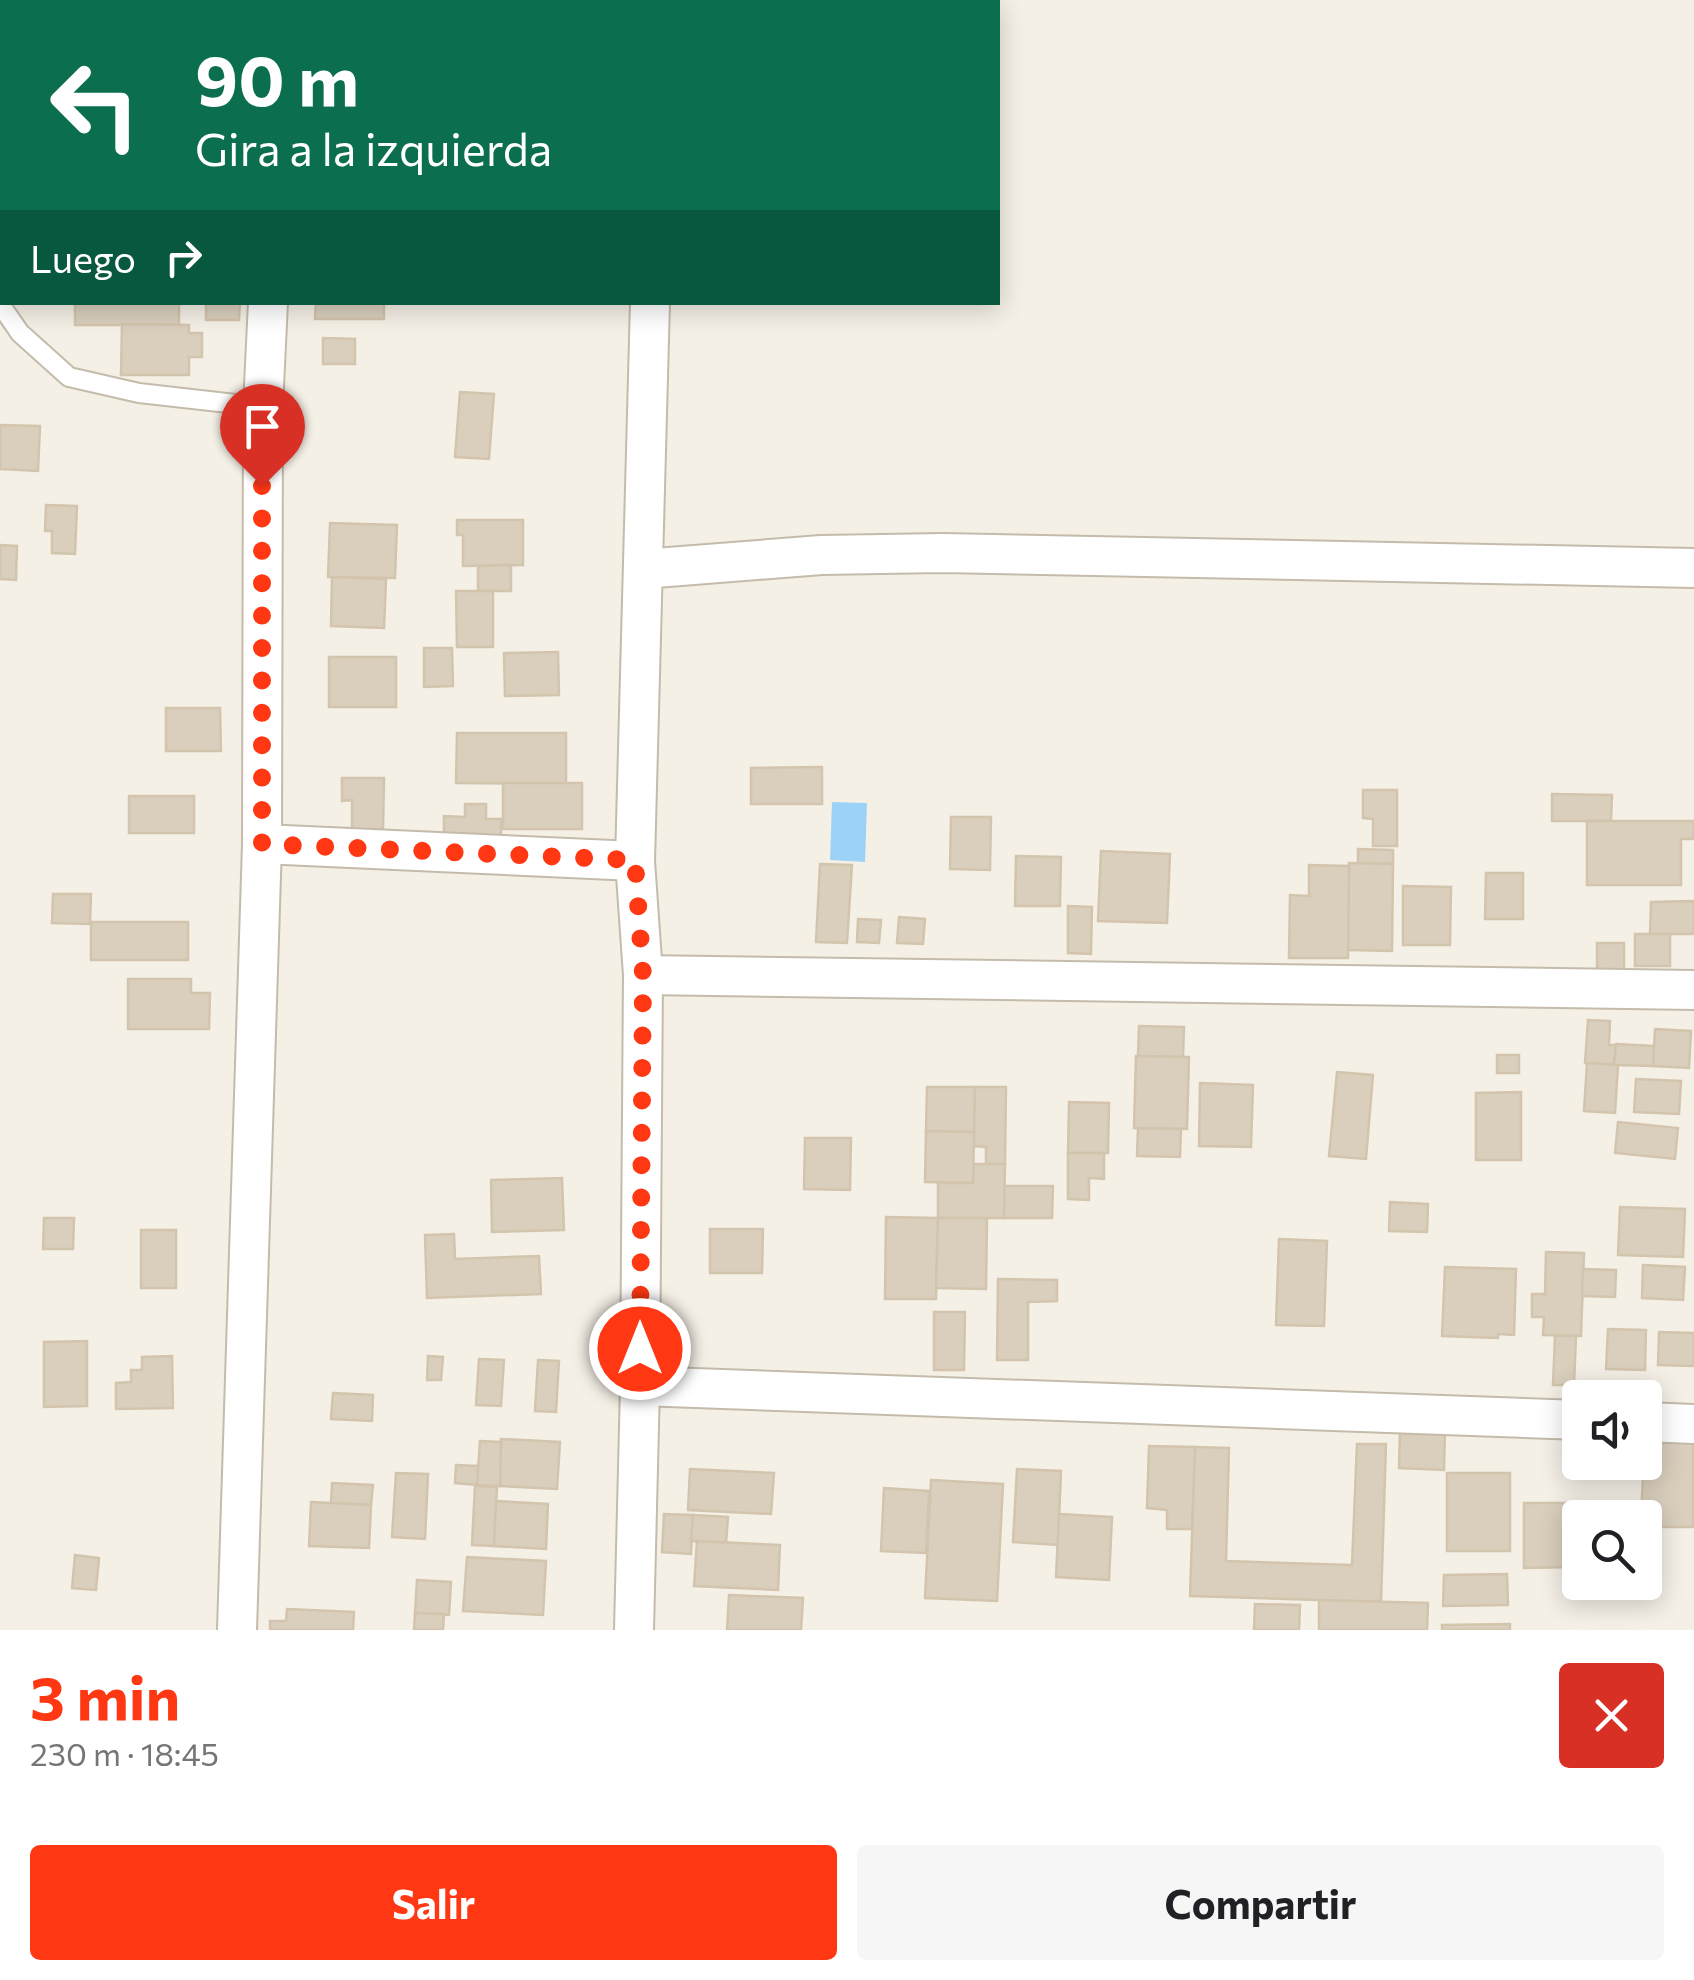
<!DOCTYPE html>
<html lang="es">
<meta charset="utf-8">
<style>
body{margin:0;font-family:Commissioner,sans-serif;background:#f6f6f6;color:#202124;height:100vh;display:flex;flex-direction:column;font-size:38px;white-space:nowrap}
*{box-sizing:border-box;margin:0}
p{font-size:32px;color:#757577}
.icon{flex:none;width:55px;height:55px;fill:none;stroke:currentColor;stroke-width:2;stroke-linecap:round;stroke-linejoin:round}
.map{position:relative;height:1630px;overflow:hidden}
.details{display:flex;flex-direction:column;background:#fff;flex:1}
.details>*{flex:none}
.hud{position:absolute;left:0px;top:0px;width:1000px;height:305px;box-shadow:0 5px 25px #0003;background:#0b6e4f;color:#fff;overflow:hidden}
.buttons{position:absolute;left:1562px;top:1380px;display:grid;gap:20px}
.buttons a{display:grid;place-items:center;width:100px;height:100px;border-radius:10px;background:#fff;box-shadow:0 5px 25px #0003;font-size:50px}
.pin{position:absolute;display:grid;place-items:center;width:85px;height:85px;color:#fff;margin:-102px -42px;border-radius:50% 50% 50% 0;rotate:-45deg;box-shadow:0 0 10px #0007}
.pin .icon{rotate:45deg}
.me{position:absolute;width:110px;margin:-55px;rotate:0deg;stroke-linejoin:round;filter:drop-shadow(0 0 8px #0008)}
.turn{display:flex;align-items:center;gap:35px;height:210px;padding:0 30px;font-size:45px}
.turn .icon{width:130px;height:130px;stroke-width:2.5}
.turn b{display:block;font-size:70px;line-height:85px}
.then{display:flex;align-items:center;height:95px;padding:0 30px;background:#0003;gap:20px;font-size:38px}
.round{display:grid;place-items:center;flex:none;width:105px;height:105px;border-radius:10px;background:#f6f6f6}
.head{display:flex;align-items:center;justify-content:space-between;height:170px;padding:0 30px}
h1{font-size:60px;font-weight:700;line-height:75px;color:#ff3713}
.action{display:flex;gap:20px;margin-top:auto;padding:20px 30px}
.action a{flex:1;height:115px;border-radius:10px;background:#ff3713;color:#fff;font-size:40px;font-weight:700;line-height:115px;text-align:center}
.action a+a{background:#f6f6f6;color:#202124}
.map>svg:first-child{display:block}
.water{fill:#9dd2f7}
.building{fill:#dacfbd;stroke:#d3c4ad;stroke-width:2.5}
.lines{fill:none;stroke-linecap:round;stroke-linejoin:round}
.lane-casing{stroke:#c4bbab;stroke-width:22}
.street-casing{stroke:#c4bbab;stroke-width:42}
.lane{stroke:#fff;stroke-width:18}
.street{stroke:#fff;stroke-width:38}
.route{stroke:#ff3713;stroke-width:18;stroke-dasharray:0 32.4}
</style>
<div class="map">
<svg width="1694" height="1630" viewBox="0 0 1694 1630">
<rect width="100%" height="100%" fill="#f5f0e6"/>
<polygon class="water" points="832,802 867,803 865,862 830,860"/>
<g class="building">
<rect x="75" y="302" width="104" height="23"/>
<polygon points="206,302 240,302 239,320 206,320"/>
<polygon points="316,302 384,302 384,319 315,319"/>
<polygon points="122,324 189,325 189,333 202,333 202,357 189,357 189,375 121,375"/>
<polygon points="323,338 355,339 355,364 323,364"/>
<polygon points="460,392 494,394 489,459 455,457"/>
<polygon points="0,425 40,426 38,471 0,469"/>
<polygon points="46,505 77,506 75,554 52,553 52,531 45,531"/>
<polygon points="457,520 523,520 523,565 463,566 463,535 457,535"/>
<polygon points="330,523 397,525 395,578 328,577"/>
<polygon points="0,545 17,546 16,580 0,579"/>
<polygon points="511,565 511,591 478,591 478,566"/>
<polygon points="332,577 386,579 384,628 331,626"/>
<polygon points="456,591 493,591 493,647 457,647"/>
<polygon points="424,648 452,648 453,686 424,687"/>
<polygon points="558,652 559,695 505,696 504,653"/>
<rect x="329" y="657" width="67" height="50"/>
<polygon points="166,708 220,708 221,751 166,751"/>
<polygon points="457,733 566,733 566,784 456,783"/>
<polygon points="822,767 822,804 751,804 751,768"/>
<polygon points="342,778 384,778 383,830 352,830 352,800 342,801"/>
<rect x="503" y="783" width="79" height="46"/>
<polygon points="1363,790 1397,790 1397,846 1373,846 1373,819 1363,818"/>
<polygon points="1552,794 1612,795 1611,821 1552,821"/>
<rect x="129" y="796" width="65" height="37"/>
<polygon points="465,804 486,804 486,819 501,819 501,847 444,846 444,816 465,817"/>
<polygon points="951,817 991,817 990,870 950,869"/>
<polygon points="1587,821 1694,821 1694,839 1681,839 1681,885 1587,885"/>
<polygon points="1358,849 1393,850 1393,864 1358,864"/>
<polygon points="1101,851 1170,854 1167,923 1098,921"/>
<polygon points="1016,856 1061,857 1060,906 1015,906"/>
<polygon points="1349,863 1393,864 1392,951 1348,950"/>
<polygon points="820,864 852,865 847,943 816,942"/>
<polygon points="1309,865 1349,866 1348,958 1289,958 1290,895 1309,896"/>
<polygon points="1486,873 1523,873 1523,919 1485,919"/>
<polygon points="1403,886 1451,887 1450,945 1403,945"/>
<polygon points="53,894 91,894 90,924 52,923"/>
<polygon points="1694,901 1694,934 1650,934 1651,902"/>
<polygon points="1068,906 1092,907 1091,954 1068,953"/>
<polygon points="899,917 925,919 923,944 897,943"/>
<polygon points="858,919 881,920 879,943 857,942"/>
<rect x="91" y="922" width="97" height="38"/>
<rect x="1635" y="934" width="35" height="32"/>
<rect x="1597" y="943" width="27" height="35"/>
<polygon points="128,979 191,979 191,993 210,993 209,1029 128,1029"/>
<polygon points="1588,1020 1610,1021 1609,1045 1616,1045 1614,1065 1585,1063"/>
<polygon points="1139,1026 1184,1027 1183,1057 1138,1056"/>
<polygon points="1655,1029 1691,1031 1689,1068 1653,1066"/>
<polygon points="1616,1044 1654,1046 1653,1066 1614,1065"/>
<rect x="1497" y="1055" width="22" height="18"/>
<polygon points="1136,1056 1189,1057 1187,1129 1134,1128"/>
<polygon points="1587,1063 1618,1065 1615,1113 1584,1111"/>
<polygon points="1337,1072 1373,1075 1366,1159 1329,1156"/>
<polygon points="1636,1079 1681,1081 1679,1114 1634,1112"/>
<polygon points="1200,1083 1253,1085 1251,1147 1199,1146"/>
<polygon points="927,1087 975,1087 974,1132 926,1131"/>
<polygon points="975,1087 1006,1087 1005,1164 986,1164 986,1147 974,1146"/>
<polygon points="1521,1092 1521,1160 1476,1160 1476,1093"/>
<polygon points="1069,1102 1109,1103 1108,1153 1068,1153"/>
<polygon points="1618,1122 1678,1128 1675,1159 1615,1153"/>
<polygon points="1138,1128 1181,1129 1180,1157 1137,1156"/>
<polygon points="926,1131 974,1132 973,1183 925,1182"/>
<polygon points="805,1138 851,1138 850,1190 804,1189"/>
<polygon points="1068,1153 1104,1153 1104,1179 1089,1178 1089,1200 1068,1199"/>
<polygon points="974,1164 1005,1164 1004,1218 938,1218 938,1183 973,1183"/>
<polygon points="562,1178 564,1230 492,1232 491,1180"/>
<polygon points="1005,1186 1053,1186 1052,1218 1004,1218"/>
<polygon points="1390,1202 1428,1204 1427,1232 1389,1231"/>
<polygon points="1620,1207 1685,1209 1683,1257 1618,1255"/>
<polygon points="886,1217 938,1218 936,1299 885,1299"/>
<polygon points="44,1218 74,1218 73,1249 43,1249"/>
<polygon points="938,1218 987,1218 986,1289 936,1288"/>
<polygon points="710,1229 763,1229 762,1273 710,1273"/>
<rect x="141" y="1230" width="35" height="58"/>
<polygon points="454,1234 455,1259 539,1256 541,1294 427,1298 425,1235"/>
<polygon points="1279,1239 1327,1241 1324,1326 1276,1325"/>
<polygon points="1546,1252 1584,1253 1581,1336 1543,1335 1544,1317 1532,1317 1532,1294 1545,1294"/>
<polygon points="1643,1265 1685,1267 1683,1300 1642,1298"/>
<polygon points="1445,1267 1516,1269 1514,1335 1498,1334 1498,1338 1442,1336"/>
<polygon points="1583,1269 1616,1270 1615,1297 1582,1296"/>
<polygon points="998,1279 1057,1280 1057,1301 1028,1302 1028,1360 997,1360"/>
<polygon points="934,1312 965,1312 964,1370 934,1370"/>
<polygon points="1608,1329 1646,1330 1645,1370 1606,1369"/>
<polygon points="1659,1332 1694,1333 1694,1366 1658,1365"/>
<polygon points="1555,1336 1576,1336 1574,1385 1553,1385"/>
<polygon points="87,1341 87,1406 44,1407 44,1342"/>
<polygon points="172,1356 173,1408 116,1409 116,1383 131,1382 131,1370 142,1370 142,1357"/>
<polygon points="428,1356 443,1357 441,1380 427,1380"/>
<polygon points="479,1359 504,1360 501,1406 476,1405"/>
<polygon points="538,1360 559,1361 556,1412 535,1411"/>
<polygon points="333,1393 373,1395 372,1421 331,1419"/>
<polygon points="1400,1428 1445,1429 1444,1470 1399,1468"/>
<polygon points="1645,1435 1693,1435 1693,1527 1645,1527 1645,1518 1641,1518"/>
<polygon points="501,1439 560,1442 557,1489 500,1486"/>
<polygon points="480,1441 501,1442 500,1486 477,1485"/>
<polygon points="1357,1444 1386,1444 1381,1602 1190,1596 1195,1447 1229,1448 1226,1561 1352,1565"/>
<polygon points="1149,1446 1195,1447 1192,1529 1167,1529 1167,1510 1147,1508"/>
<polygon points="456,1465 478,1466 477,1485 455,1483"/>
<polygon points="690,1469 774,1473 771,1514 688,1510"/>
<polygon points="1017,1469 1061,1471 1058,1545 1013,1542"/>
<polygon points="396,1473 428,1474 425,1539 392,1537"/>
<rect x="1447" y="1473" width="63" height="78"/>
<polygon points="931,1480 1003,1484 997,1601 925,1598"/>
<polygon points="332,1483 373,1485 371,1505 331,1503"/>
<polygon points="475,1486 497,1487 494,1546 472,1545"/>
<polygon points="884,1488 929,1491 926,1553 881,1551"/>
<polygon points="496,1501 548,1504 546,1549 494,1546"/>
<polygon points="311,1502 371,1505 369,1548 309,1546"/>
<polygon points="1524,1503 1574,1503 1574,1567 1524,1568"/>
<polygon points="664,1514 693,1515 691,1554 662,1552"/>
<polygon points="1059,1514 1112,1517 1109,1580 1056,1577"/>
<polygon points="693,1515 728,1517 726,1543 691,1541"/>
<polygon points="697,1541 780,1545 778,1590 694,1586"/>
<polygon points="75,1555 99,1558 96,1590 72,1588"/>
<polygon points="467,1557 546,1561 543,1615 463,1611"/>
<polygon points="1507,1574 1508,1605 1443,1606 1444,1575"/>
<polygon points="417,1580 451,1582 449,1615 415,1613"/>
<polygon points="729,1595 803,1598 801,1630 727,1630"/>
<polygon points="1319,1600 1428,1603 1427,1630 1319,1630"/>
<polygon points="1255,1604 1300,1605 1299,1630 1254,1630"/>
<polygon points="287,1609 354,1612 353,1630 270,1630 270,1621 286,1621"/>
<polygon points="415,1613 444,1614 443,1630 414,1630"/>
<polygon points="1510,1624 1510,1630 1442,1630 1442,1625"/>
</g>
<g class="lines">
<defs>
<polyline id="lane" points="0,304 20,333 69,377 139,393 263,407"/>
<g id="street">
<polyline points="282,2 283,0"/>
<polyline points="659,2 659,0"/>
<polyline points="643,569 821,555 943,553 1694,568"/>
<polyline points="262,844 635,861"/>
<polyline points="643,975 1694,990"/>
<polyline points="640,1386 1580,1420"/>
<polyline points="1645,1422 1694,1424"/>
<polyline points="237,1630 262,844 263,407 268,302"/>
<polyline points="634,1630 640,1386 643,975 635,861 650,302"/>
</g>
</defs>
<use href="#lane" class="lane-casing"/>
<use href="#street" class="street-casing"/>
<use href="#lane" class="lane"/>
<use href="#street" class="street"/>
</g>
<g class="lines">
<polyline class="route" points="262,486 262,844 635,860 643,975 640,1349"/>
</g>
</svg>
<div class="buttons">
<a><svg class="icon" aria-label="sound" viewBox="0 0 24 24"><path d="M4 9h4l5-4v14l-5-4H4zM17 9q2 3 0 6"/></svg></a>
<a><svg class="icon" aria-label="search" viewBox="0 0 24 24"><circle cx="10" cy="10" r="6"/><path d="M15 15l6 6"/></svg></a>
</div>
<div class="pin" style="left:262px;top:486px;background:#d93025"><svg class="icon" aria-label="arrive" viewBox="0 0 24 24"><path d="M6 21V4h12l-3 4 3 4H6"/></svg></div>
<svg class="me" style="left:640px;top:1349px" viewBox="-20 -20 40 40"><circle r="17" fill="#ff3713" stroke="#fff" stroke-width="3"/><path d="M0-11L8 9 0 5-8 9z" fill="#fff"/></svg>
<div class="hud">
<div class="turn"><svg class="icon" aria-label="left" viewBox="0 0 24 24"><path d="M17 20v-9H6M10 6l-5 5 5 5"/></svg><div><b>90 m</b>Gira a la izquierda</div></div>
<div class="then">Luego<svg class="icon" aria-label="right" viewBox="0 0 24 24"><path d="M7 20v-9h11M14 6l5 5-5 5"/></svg></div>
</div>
</div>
<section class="details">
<div class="head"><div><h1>3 min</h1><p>230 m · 18:45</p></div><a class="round" style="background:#d93025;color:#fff"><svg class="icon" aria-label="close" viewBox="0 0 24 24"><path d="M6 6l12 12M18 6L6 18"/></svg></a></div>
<div class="action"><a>Salir</a><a>Compartir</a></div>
</section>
